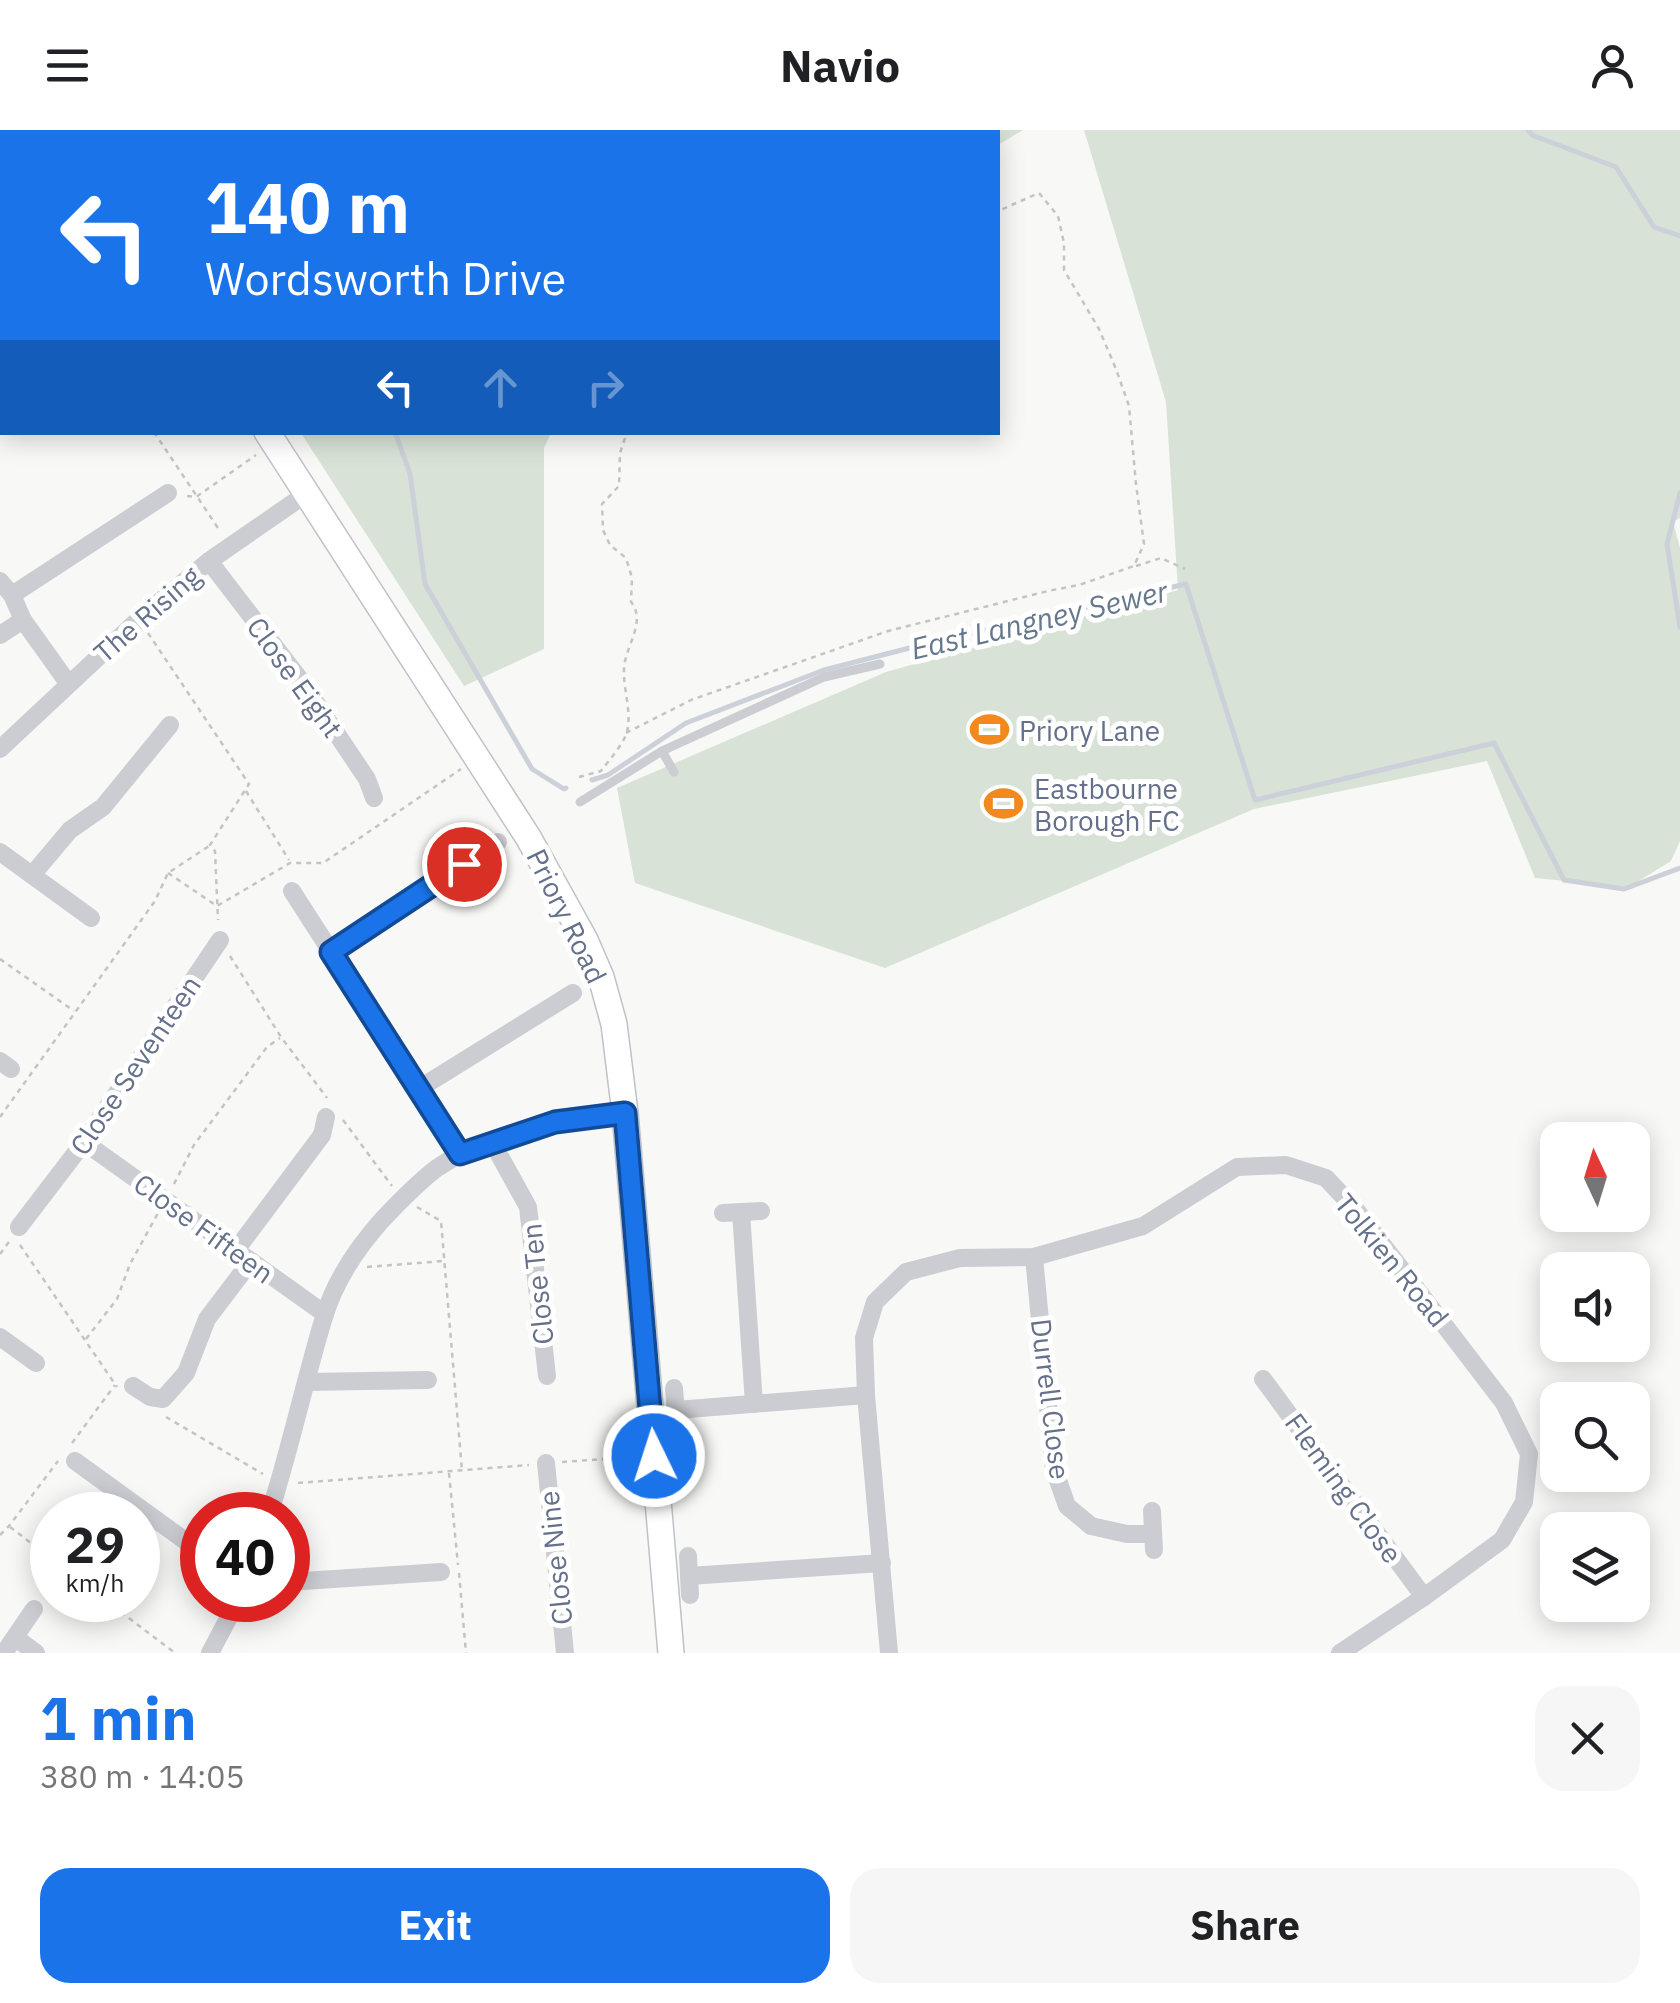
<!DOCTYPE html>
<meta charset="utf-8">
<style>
body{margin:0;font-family:"IBM Plex Sans",sans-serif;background:#f6f6f6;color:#202124;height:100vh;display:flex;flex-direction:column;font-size:38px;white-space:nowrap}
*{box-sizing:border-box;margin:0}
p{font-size:32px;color:#757577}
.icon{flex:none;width:55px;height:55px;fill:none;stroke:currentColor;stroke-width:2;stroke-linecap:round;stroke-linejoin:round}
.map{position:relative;height:1523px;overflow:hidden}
.drawer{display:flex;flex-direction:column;background:#fff;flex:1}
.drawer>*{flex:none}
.top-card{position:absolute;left:0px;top:0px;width:1000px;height:305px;box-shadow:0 5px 25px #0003;background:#1a73e8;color:#fff;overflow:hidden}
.needle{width:65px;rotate:356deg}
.tools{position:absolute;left:1540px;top:992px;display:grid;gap:20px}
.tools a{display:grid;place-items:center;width:110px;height:110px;border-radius:20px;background:#fff;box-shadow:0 5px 25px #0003;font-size:50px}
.speed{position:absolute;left:30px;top:1362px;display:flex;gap:20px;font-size:50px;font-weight:700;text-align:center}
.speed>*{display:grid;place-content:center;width:130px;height:130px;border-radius:50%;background:#fff;box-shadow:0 5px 25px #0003;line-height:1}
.speed small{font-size:25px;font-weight:400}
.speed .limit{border:15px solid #d22;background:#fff;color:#111}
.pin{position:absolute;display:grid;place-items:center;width:85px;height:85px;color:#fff;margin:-42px;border:5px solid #fff;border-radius:50%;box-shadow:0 2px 10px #0007}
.me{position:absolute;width:110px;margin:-55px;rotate:356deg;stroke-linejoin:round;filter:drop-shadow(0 0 8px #0008)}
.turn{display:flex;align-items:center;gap:35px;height:210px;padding:0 40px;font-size:45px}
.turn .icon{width:130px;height:130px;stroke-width:2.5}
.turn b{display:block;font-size:70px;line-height:85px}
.lanes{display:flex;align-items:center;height:95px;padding:0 40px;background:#0003;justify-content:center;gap:50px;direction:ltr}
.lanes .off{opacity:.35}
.round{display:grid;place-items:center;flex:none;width:105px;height:105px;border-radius:30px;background:#f6f6f6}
.headline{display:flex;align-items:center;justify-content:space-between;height:170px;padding:0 40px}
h1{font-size:60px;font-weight:800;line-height:75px;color:#1a73e8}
.action{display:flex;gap:20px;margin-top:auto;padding:20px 40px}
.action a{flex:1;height:115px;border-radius:30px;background:#1a73e8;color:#fff;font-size:40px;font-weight:800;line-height:115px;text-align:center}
.action a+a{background:#f6f6f6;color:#202124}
header{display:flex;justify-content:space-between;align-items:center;height:130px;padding:0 40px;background:#fff;font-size:45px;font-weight:800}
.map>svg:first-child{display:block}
.green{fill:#d8e2d7}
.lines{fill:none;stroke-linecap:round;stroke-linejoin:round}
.stream{stroke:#ccd1d9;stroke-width:5}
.secondary-casing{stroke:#bfc2c8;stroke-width:28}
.path{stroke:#c2c4c7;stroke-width:2.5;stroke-dasharray:5 5;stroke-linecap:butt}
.lane{stroke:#cccdd2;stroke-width:9}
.street{stroke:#cccdd2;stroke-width:18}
.secondary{stroke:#fff;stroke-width:25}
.route-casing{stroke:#114b97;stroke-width:25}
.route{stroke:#1a73e8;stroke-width:18}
.labels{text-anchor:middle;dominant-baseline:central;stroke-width:10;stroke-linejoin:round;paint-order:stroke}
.street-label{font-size:28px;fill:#65708a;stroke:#fff}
.poi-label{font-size:28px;fill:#65708a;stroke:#fff;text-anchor:start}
.water-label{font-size:30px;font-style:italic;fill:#66788c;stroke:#fff}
</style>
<header><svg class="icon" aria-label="menu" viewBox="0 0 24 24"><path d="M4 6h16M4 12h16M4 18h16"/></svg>Navio<svg class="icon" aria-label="person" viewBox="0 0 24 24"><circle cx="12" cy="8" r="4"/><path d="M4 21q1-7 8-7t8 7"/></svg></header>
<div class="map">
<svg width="1680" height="1523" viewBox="0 0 1680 1523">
<rect width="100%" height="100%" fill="#f8f9f6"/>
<g class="green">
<polygon points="202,0 615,0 609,2 200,2"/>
<polygon points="901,0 1023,0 998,15 998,2 903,2"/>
<polygon points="1084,0 1680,0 1680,388 1673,392 1680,418 1680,711 1671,731 1629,757 1535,748 1487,631 1254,679 885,838 635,753 617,658 886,542 1178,460 1166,272"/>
<polygon points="301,303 551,303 544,318 544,519 464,556"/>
</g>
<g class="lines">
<g class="stream">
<polyline points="1528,0 1532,5 1616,37 1654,97 1680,106"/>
<polyline points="590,2 597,0"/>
<polyline points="395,302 410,344 425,454 532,639 564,659 566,658"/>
<polyline points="1680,363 1667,414 1680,497"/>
<polyline points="592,650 608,645 686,593 824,540 929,513 1186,454 1255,670 1494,613 1564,750 1624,759 1680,738"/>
</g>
<defs>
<g id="secondary">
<polyline points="64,0 66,2"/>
<polyline points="267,302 528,707 585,810 601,847 614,894 625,983 671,1523"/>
</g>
</defs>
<use href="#secondary" class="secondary-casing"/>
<g class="path">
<polyline points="832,0 832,2"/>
<polyline points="0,118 2,117"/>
<polyline points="154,302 220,401"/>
<polyline points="187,366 196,367 256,325"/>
<polyline points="1136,436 1161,428 1185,439"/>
<polyline points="148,503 249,654 210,715 215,721 218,790"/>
<polyline points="626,603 691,570 888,501 1048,461 1079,455 1134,436 1144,414 1136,354 1129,276 1116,239 1099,199 1064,140 1064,113 1058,86 1039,63 998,81"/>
<path d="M 579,647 L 601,641 C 609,630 623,615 627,602 C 632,581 623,559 624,539 C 625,516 647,492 631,472 L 632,448 L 626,428 L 610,415 L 603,400 L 602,374 L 619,356 L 620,323 L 627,302"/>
<polyline points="246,661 289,730"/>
<polyline points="168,743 217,776 290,733 323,733 461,639"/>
<polyline points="230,826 281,907 327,968"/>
<polyline points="0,829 74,881"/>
<polyline points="0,987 155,771 168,743 209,716"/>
<polyline points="343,990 392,1056"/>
<polyline points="174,1054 194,1015 267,917 280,908"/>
<polyline points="417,1077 441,1091 462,1341"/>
<polyline points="20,1115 117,1257"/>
<polyline points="0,1124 11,1109"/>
<polyline points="367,1137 443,1131"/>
<polyline points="86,1209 117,1169 130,1134 158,1083"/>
<polyline points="166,1287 263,1344"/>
<polyline points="72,1313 115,1255"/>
<polyline points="562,1332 634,1327"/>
<polyline points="449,1343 458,1435"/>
<polyline points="298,1353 529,1335"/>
<polyline points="10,1397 52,1429"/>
<polyline points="0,1405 9,1396 58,1331"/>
<polyline points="459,1443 466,1523"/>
<polyline points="105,1470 175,1523"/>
</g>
<g class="lane">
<polyline points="662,621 824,547 880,534"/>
<polyline points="580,672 662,621 674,642"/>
</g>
<g class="street">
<polyline points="42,2 46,0"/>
<polyline points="0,30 2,28"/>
<polyline points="0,295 2,293"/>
<polyline points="209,431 302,552 367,649 374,668"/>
<polyline points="0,451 12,465 23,490 68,553"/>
<polyline points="12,465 168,363"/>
<polyline points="0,505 23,490"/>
<polyline points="0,619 139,489 209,431 306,364"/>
<polyline points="0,722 91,788"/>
<polyline points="32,745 70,700 103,677 170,595"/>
<polyline points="292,761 461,1024"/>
<polyline points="331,822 498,712"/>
<polyline points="0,931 11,939"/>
<polyline points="420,958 573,863"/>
<polyline points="84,1012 325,1184"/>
<polyline points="492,1012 528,1077 547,1246"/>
<polyline points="741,1082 754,1274"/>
<polyline points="723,1083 761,1081"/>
<polyline points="19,1097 84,1012 220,810"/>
<polyline points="236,1120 322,1005 326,987"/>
<polyline points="1034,1127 1054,1339 1067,1376 1091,1396 1127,1404 1153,1404"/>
<polyline points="0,1207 36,1233"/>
<polyline points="1263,1249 1424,1467"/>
<polyline points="307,1252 428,1250"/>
<polyline points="133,1256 150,1267 163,1269 186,1243 207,1189 251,1131"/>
<polyline points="674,1258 677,1297"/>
<polyline points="676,1280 866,1265"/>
<polyline points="75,1331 202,1423"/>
<polyline points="546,1333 565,1523"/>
<polyline points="1152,1381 1154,1420"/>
<path d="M 269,1385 C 290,1320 304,1253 324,1187 C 335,1151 357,1118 382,1090 C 399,1072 417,1053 437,1038 C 491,1001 562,991 625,983"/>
<polyline points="688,1426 690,1465"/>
<polyline points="689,1446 882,1433"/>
<polyline points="288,1452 441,1442"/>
<polyline points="16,1508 36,1523"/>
<polyline points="4,1523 34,1479"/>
<polyline points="210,1523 238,1470"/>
<polyline points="889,1523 866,1265 864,1208 875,1172 906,1142 960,1128 1034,1127 1143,1096 1237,1037 1286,1035 1326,1048 1356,1080 1504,1273 1529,1324 1524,1372 1502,1410 1424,1467 1340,1523"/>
</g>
<use href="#secondary" class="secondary"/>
</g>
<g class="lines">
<defs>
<polyline id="route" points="464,734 331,822 460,1024 555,992 625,983 654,1326"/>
</defs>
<use href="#route" class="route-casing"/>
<use href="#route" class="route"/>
</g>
<defs>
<symbol id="stadium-bare" viewBox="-9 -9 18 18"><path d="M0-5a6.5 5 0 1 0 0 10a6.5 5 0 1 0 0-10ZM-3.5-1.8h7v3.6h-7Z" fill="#f3881d" stroke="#fff" stroke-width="2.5" paint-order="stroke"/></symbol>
</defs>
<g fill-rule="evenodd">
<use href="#stadium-bare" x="962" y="572" width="55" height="55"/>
<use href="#stadium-bare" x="976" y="646" width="55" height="55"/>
</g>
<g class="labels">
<g class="street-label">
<text transform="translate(147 484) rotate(-41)">The Rising</text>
<text transform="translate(295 547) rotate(54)">Close Eight</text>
<text transform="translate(567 786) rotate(64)">Priory Road</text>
<text transform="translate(135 935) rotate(-56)">Close Seventeen</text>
<text transform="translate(204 1098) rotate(36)">Close Fifteen</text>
<text transform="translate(1392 1130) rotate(51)">Tolkien Road</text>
<text transform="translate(537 1154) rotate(-96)">Close Ten</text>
<text transform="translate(1051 1269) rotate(83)">Durrell Close</text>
<text transform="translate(1344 1358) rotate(54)">Fleming Close</text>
<text transform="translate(555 1428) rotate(-96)">Close Nine</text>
</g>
<g class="poi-label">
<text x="1019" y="600">Priory Lane</text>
<text x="1034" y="658">Eastbourne<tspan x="1034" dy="32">Borough FC</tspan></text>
</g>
<g class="water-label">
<text transform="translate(1039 489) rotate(-13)">East Langney Sewer</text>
</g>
</g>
</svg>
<div class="tools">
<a><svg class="needle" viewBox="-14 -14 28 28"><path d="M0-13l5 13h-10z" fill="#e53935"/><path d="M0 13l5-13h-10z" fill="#757577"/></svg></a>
<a><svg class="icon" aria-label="sound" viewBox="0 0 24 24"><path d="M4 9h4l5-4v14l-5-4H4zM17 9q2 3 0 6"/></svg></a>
<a><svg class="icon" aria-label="search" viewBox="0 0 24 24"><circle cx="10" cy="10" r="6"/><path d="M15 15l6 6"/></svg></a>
<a><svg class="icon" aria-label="layers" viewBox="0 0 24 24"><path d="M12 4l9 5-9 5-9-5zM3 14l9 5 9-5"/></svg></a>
</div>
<div class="speed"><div>29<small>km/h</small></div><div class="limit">40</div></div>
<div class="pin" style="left:464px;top:734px;background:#d93025"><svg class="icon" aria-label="arrive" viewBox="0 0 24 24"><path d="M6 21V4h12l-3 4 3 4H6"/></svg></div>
<svg class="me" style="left:654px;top:1326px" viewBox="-20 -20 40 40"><circle r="17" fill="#1a73e8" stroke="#fff" stroke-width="3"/><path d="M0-11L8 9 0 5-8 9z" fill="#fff"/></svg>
<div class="top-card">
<div class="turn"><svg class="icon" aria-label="left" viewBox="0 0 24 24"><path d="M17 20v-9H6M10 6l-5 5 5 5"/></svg><div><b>140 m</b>Wordsworth Drive</div></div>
<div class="lanes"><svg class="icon" aria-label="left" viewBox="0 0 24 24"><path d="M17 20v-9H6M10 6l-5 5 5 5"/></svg><svg class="icon off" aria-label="ahead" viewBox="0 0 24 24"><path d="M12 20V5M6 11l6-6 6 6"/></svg><svg class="icon off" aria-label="right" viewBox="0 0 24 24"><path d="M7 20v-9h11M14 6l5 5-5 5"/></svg></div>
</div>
</div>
<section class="drawer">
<div class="headline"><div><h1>1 min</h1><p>380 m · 14:05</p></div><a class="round"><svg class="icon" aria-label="close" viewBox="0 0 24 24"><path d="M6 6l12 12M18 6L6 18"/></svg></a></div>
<div class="action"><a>Exit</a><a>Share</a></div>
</section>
